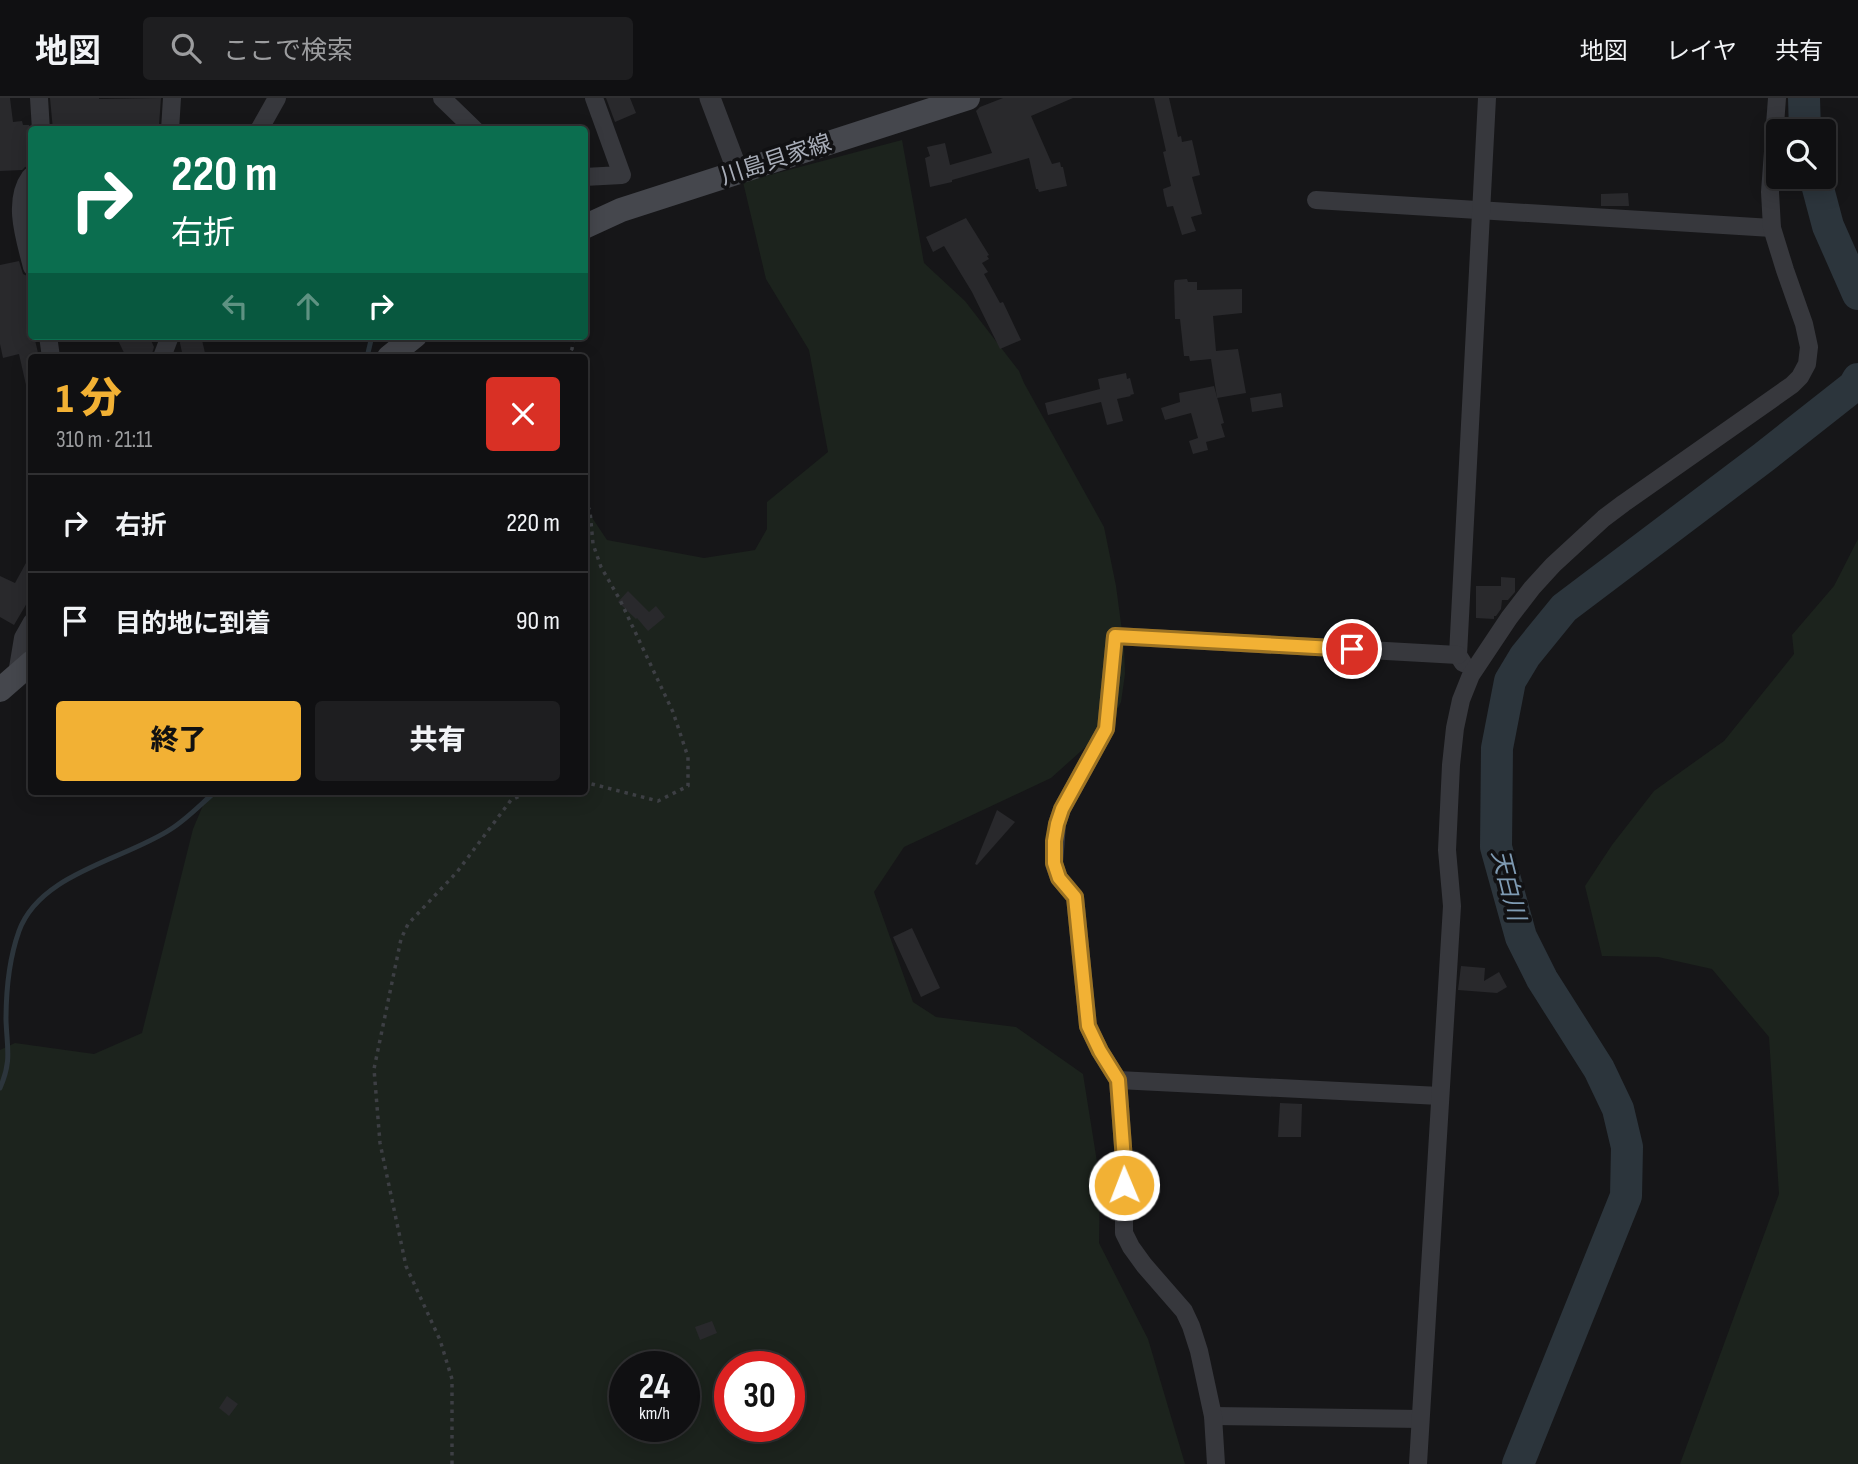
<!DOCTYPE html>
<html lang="ja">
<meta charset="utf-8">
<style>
body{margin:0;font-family:"Sofia Sans Condensed","Noto Sans JP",sans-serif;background:#1e1e20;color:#f1f3f6;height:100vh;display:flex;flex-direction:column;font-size:26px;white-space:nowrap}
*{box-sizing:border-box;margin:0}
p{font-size:23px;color:#9c9d9f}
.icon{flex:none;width:38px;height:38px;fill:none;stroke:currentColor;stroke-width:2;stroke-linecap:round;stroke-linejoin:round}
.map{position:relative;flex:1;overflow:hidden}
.sheet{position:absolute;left:28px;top:256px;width:560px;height:441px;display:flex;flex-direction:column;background:#101012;border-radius:7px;box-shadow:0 4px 18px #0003,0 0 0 2px #303032}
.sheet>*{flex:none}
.top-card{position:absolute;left:28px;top:28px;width:560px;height:214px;border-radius:7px;box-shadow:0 4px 18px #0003,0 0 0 2px #303032;background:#0b6e4f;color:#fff;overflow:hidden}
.controls{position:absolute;left:1766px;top:21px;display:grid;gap:14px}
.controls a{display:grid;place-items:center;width:70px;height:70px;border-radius:7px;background:#101012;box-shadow:0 4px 18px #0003,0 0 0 2px #303032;font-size:35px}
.speed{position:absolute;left:609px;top:1253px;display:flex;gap:14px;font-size:35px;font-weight:700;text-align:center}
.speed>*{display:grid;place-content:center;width:91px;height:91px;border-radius:50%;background:#101012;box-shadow:0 4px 18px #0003,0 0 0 2px #303032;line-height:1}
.speed small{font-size:18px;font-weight:400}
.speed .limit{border:10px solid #d22;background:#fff;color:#111}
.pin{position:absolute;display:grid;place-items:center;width:60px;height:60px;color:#fff;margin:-30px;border:4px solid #fff;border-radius:50%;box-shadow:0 2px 7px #0007}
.me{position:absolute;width:77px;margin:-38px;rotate:359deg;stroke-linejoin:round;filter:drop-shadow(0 0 5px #0008)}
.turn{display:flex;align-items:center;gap:24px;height:147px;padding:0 28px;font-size:32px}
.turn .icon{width:91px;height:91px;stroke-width:2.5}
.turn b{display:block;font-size:49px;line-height:60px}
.lanes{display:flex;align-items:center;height:66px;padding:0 28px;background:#0003;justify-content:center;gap:35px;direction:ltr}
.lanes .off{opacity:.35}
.round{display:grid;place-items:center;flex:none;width:74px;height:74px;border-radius:7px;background:#1e1e20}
.headline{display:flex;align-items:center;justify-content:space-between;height:119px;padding:0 28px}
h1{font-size:42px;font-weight:800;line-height:52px;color:#f2b134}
.button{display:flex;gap:14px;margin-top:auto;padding:14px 28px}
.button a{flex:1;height:80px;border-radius:7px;background:#f2b134;color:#111;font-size:28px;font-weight:800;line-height:80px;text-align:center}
.button a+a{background:#1e1e20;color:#f1f3f6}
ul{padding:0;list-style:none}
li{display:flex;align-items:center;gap:21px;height:98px;padding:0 28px;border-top:2px solid #303032}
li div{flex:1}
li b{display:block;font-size:26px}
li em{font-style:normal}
header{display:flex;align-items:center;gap:42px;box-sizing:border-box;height:98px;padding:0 35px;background:#101012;border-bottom:2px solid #303032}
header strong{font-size:33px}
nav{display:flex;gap:38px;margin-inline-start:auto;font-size:24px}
.search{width:490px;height:63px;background:#1e1e20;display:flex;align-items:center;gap:18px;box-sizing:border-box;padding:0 24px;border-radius:7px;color:#9c9d9f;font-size:26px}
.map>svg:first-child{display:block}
.green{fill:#1c231d;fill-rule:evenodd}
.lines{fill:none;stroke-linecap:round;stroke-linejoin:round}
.stream{stroke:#2c353c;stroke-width:5}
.river{stroke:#2c353c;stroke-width:32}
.building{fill:#29292c}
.path{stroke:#3d3f44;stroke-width:3.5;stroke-dasharray:3.5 5;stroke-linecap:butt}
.minor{stroke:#37383d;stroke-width:18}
.tertiary{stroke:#37383d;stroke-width:21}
.secondary{stroke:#45474d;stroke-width:24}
.route-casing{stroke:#9d7322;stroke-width:18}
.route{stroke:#f2b134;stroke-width:12}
.labels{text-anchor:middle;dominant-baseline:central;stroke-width:7;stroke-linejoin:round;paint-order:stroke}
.street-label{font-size:23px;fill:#a8adb8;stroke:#111113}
.water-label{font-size:24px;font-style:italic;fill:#7f9bb3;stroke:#111113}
</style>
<header>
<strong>地図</strong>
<div class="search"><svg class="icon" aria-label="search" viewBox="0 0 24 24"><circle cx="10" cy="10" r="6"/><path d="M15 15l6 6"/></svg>ここで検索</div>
<nav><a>地図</a><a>レイヤ</a><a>共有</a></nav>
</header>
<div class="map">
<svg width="1858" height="1366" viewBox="0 0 1858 1366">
<rect width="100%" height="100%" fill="#161618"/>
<g class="green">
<path d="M 902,42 L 924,165 L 965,203 L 1019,273 L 1024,285 L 1104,429 L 1116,488 L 1124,548 L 1125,576 L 1121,604 L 1109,628 L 1051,680 L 904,749 L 874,794 L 913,904 L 936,919 L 1016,929 L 1083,976 L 1100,1083 L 1099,1145 L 1148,1241 L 1185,1366 L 0,1366 L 0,952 L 15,945 L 94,956 L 142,935 L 193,731 L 209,693 L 584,693 L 585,409 L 607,442 L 704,460 L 755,452 L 767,431 L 767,404 L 828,354 L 809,252 L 766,181 L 743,84 ZM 625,1269 L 684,1269 L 684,1328 L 625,1328 ZM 730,1269 L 789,1269 L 789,1328 L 730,1328 Z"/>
<polygon points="1858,441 1858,1366 1680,1366 1779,1096 1769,939 1712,871 1658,859 1602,858 1585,788 1612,747 1654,693 1724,643 1794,556 1792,537 1834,488"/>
</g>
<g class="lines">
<g class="stream">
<polyline points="367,259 372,238"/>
<path d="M 0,990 C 12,963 7,950 6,922 C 6,892 9,861 19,833 C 40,775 124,762 171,731 C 187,721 201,706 216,693"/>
</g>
<g class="river">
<polyline points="1804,0 1805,33"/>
<polyline points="1815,79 1828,128 1858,196"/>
<polyline points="1518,1366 1626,1098 1627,1049 1618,1011 1599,971 1542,881 1521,839 1496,749 1497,650 1510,583 1525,558 1564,510 1764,359 1854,288 1858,281"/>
</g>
</g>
<g class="building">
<polygon points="0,0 10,0 13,24 22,23 23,27 29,27 32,38 32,68 25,69 22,72 0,73"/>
<polygon points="50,0 99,0 99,1 161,0 159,27 122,30 122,32 53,32"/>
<polygon points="606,0 630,0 636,15 615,24"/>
<polygon points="1003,0 1073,0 1031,18 1052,66 1060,64 1061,69 1063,69 1067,88 1039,94 1038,91 1036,91 1029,60 952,82 952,84 930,89 925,60 930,58 927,49 945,45 950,67 992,55 976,13 980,9"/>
<polygon points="1154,0 1169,0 1178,39 1181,38 1182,44 1192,42 1200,77 1192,79 1202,116 1191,119 1196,133 1182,137 1173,108 1167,109 1164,97 1163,91 1171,88 1163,54 1166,53"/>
<polygon points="1628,95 1629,108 1601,108 1601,96"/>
<polygon points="966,120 989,157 987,158 989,161 982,165 988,174 984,176 1000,205 1003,204 1021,242 1000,251 972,194 944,148 933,154 926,139"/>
<polygon points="19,163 23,176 31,180 32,184 32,238 34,238 39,259 32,259 32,287 26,287 19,256 3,260 0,246 0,167"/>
<polygon points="1187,181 1188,184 1197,184 1197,192 1242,191 1242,215 1213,218 1216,253 1238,251 1246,295 1217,300 1211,261 1190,263 1189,258 1184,258 1180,221 1175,221 1174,185 1175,182"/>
<polygon points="116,238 149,238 154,249 151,259 126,259"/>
<polygon points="181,238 201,238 206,259 183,259 180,245"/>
<polygon points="1126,275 1127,281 1130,280 1134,296 1130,297 1131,298 1117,301 1123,323 1107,327 1101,304 1048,317 1045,305 1100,291 1098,281"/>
<polygon points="1214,288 1224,325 1221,326 1225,339 1206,344 1208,352 1193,356 1189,343 1198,340 1191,315 1165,322 1161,310 1180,304 1179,295"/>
<polygon points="1281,295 1283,309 1252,314 1250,300"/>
<polygon points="32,454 32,508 27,505 14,527 0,519 0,478 15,485"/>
<polygon points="1501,479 1515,480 1515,494 1508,502 1502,502 1501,511 1496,518 1494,518 1494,521 1476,520 1476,488 1501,488"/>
<polygon points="628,493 649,514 656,508 665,519 648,533 637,520 636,521 618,504"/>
<polygon points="997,712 1015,724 977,767 975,766"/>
<polygon points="912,830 940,890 921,899 893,839"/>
<polygon points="1461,868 1485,870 1484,883 1499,874 1507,889 1497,895 1458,892"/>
<polygon points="1280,1005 1302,1006 1301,1039 1278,1039"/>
<polygon points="712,1223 717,1235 700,1242 695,1229"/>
<polygon points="227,1298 238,1306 229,1318 219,1310"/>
</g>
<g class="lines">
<g class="path">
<polyline points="566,259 572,251 574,238"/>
<polyline points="584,401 590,413 593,446 601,469 620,502 673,614 688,659 688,688 658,703 584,684"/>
<polyline points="452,1366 452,1281 440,1242 406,1168 380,1045 374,971 401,841 408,826 457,774 511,702 531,693"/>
</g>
<g class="minor">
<polyline points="39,0 41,32"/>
<polyline points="442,0 475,32"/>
<polyline points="170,32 172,0"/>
<polyline points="259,32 277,0"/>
<path d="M 30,79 C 12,104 25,141 32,169"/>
<polyline points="584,79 622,77 594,0"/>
<polyline points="1316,102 1772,130"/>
<polyline points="48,238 51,259"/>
<polyline points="162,259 170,238"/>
<polyline points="1463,565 1458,557 1487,0"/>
<polyline points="17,576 23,540 32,524"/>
<polyline points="1118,982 1440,998"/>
<polyline points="1213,1318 1420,1321"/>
<polyline points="1216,1366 1213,1318 1199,1253 1191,1228 1184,1213 1144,1167 1131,1149 1124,1135 1124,1062 1118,982 1100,953 1088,928 1075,799 1059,780 1054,766 1057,726 1062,711 1106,631 1115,538 1458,557"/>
<polyline points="1418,1366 1452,808 1447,752 1451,667 1455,630 1461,602 1471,577 1509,520 1532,490 1553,467 1604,420 1624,405 1792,287 1800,279 1807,266 1809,249 1804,226 1785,172 1772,130 1770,94 1777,0"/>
</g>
<polyline class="tertiary" points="710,0 738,74"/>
<g class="secondary">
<polyline points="584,129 621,112 968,0"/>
<polyline points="389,259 415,238"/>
<polyline points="0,592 32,564"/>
</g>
</g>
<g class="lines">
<defs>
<polyline id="route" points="1124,1087 1124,1062 1118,982 1100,953 1088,928 1075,799 1059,780 1054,765 1054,743 1057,726 1062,711 1106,631 1115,538 1352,551"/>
</defs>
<use href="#route" class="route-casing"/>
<use href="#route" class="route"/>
</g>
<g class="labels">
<g class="street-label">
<text transform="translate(776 62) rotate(-18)">川島貝家線</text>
</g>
<g class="water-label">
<text transform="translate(1508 787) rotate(76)">天白川</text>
</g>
</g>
</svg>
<div class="controls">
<a><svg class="icon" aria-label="search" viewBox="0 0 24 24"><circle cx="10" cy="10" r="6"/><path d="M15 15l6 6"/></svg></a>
</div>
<div class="speed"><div>24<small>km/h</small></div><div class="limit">30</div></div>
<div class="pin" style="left:1352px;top:551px;background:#d93025"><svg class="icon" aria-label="arrive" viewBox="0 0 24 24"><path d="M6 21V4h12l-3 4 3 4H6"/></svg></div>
<svg class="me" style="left:1124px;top:1087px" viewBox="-20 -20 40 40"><circle r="17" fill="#f2b134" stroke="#fff" stroke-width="3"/><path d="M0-11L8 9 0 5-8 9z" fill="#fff"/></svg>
<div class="top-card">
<div class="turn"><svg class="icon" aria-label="right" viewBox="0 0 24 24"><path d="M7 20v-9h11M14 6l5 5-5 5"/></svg><div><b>220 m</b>右折</div></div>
<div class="lanes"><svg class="icon off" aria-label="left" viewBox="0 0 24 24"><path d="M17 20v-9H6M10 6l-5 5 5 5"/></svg><svg class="icon off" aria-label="ahead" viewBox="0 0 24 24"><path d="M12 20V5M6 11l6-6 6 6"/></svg><svg class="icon" aria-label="right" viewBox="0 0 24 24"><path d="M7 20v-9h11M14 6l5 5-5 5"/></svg></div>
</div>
<section class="sheet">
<div class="headline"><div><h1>1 分</h1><p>310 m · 21:11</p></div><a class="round" style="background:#d93025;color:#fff"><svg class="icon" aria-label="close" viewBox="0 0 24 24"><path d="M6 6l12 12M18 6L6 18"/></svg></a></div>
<ul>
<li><svg class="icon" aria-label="right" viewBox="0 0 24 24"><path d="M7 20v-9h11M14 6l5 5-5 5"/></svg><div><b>右折</b></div><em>220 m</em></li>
<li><svg class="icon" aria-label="arrive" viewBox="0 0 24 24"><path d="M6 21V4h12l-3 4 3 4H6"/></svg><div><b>目的地に到着</b></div><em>90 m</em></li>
</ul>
<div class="button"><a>終了</a><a>共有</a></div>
</section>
</div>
